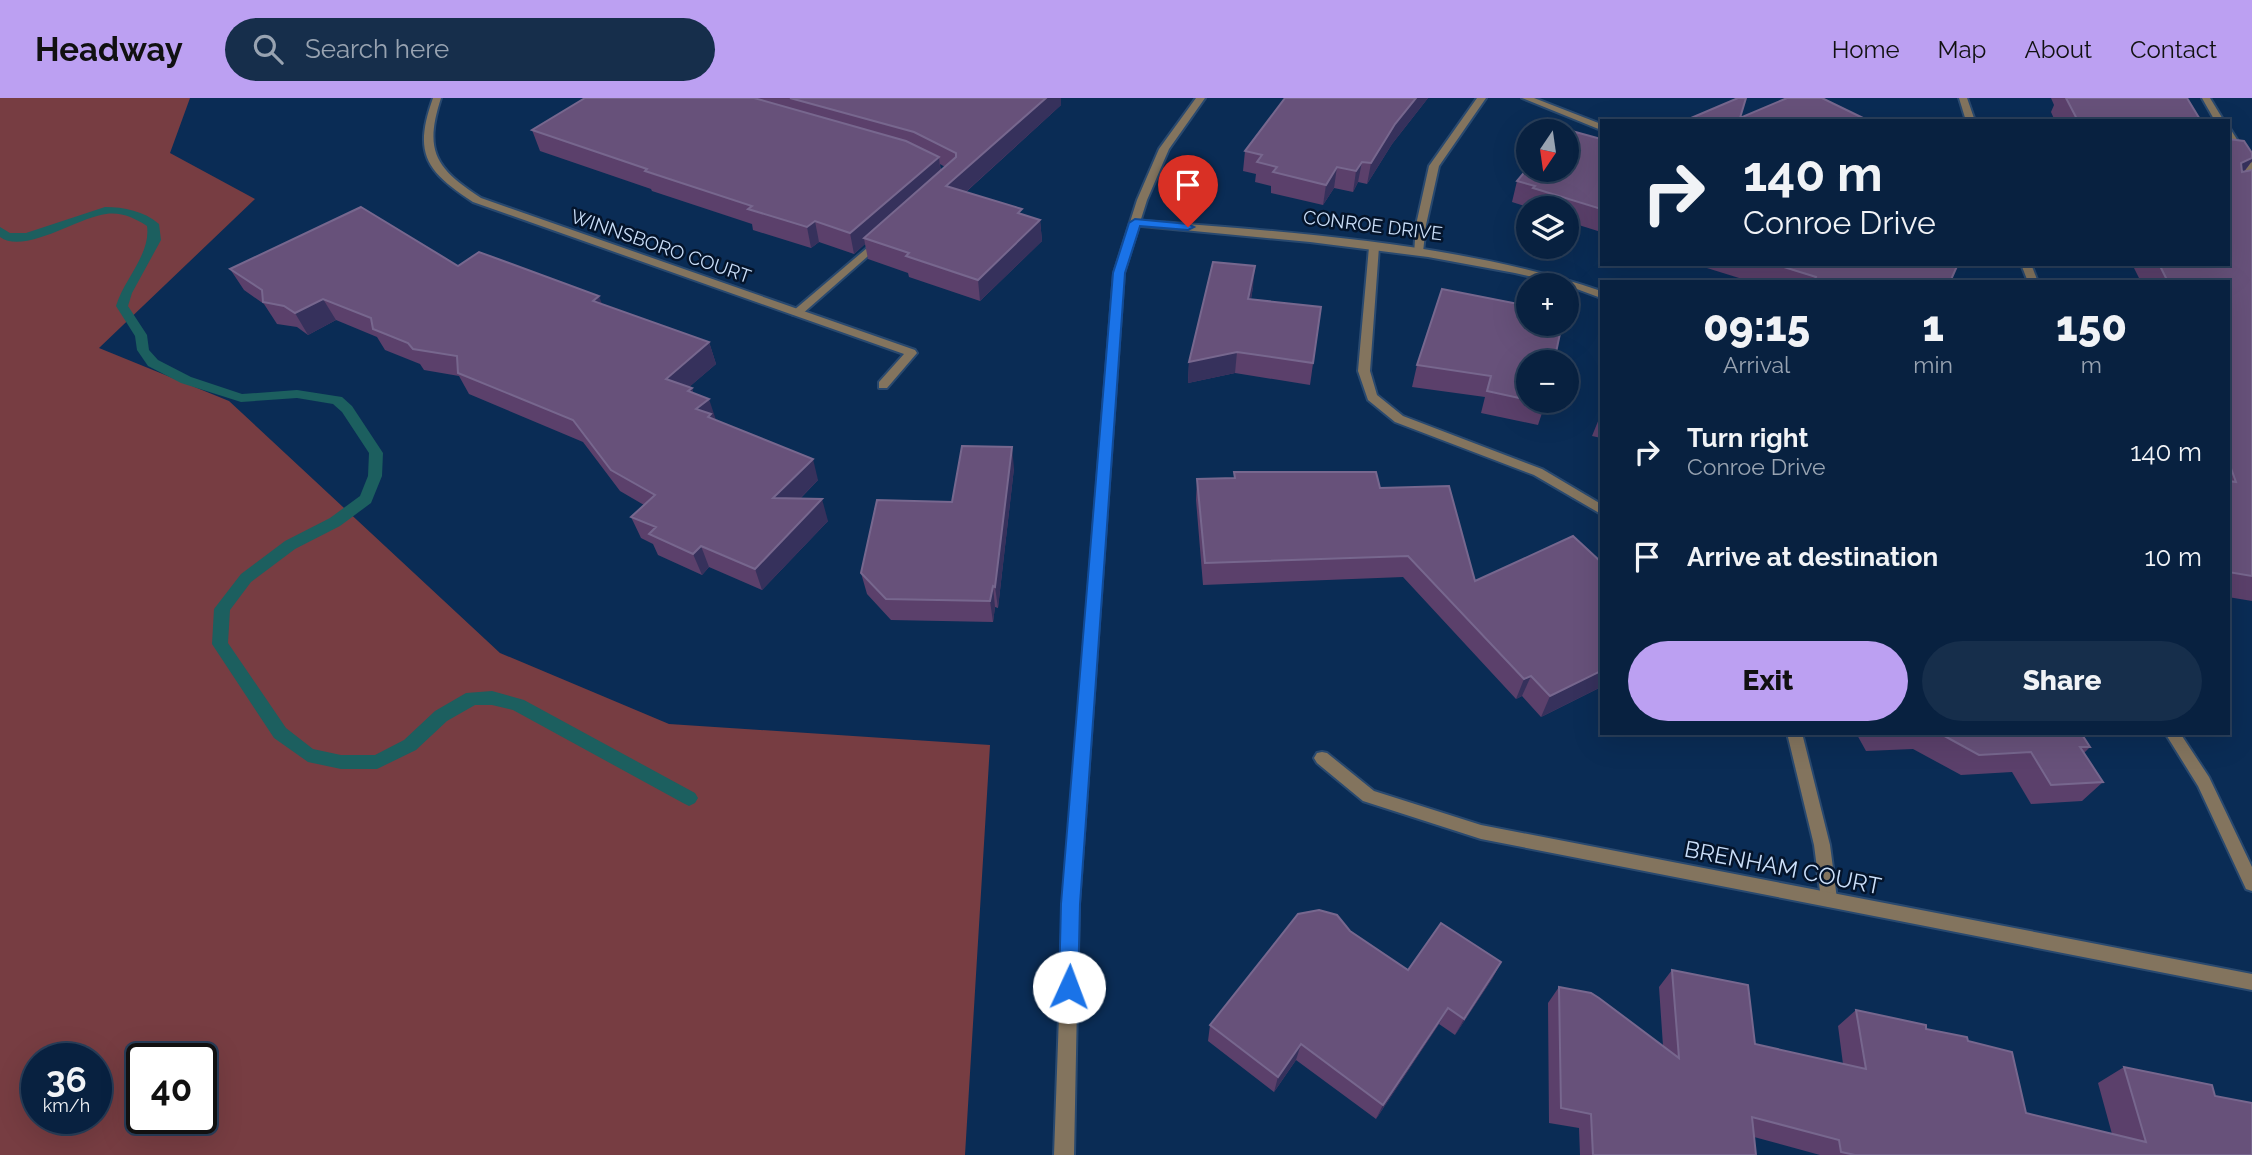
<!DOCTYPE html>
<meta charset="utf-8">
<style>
body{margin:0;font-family:Raleway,sans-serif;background:#162e4b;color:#f1f3f6;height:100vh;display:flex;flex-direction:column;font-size:26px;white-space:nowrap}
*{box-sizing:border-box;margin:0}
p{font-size:23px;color:#98a3b1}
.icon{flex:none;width:38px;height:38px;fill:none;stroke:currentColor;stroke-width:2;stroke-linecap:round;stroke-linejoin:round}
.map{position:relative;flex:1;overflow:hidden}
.details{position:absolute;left:1600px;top:182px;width:630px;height:455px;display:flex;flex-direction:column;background:#082140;border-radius:0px;box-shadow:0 7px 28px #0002,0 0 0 2px #293e59}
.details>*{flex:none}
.guide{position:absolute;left:1600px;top:21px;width:630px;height:147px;border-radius:0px;box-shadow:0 7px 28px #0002,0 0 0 2px #293e59;background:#082140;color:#f1f3f6;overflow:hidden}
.needle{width:46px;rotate:193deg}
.tools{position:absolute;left:1516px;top:21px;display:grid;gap:14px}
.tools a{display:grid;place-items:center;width:63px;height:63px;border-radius:50%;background:#082140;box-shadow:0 7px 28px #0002,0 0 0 2px #293e59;font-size:35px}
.speed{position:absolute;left:21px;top:945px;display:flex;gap:14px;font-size:35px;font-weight:700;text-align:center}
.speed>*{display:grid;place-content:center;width:91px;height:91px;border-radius:50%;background:#082140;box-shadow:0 7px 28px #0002,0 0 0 2px #293e59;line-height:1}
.speed small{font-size:18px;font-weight:400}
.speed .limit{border:4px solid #111;border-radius:10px;background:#fff;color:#111}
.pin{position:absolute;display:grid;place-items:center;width:60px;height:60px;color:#fff;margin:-72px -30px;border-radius:50% 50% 50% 0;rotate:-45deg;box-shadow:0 0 7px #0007}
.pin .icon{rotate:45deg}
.me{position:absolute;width:77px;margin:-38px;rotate:2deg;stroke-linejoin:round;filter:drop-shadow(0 0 5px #0008)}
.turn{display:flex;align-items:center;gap:24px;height:147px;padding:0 28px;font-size:32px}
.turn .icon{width:91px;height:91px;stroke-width:2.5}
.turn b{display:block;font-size:49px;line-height:60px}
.eta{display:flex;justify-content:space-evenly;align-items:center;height:119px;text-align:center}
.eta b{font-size:42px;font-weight:800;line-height:49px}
.button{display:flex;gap:14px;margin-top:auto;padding:14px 28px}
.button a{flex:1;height:80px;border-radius:42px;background:#bca0f2;color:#111;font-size:28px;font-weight:800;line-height:80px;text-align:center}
.button a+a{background:#162e4b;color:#f1f3f6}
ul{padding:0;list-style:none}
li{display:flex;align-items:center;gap:21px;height:105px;padding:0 28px}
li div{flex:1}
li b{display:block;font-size:26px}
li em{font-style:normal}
header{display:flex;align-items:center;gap:42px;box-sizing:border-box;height:98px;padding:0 35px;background:#bca0f2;color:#111}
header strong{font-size:33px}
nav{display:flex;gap:38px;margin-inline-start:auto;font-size:24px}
.search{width:490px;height:63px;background:#162e4b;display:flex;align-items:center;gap:18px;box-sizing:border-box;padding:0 24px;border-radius:38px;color:#98a3b1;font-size:26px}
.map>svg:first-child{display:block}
.forest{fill:#773d42;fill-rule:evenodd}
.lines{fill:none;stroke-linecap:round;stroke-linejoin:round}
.stream{fill:#1c5f5f;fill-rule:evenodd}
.service-casing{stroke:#29496f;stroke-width:4}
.minor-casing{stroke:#29496f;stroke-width:4}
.tertiary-casing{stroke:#29496f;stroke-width:4}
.service{fill:#83745e;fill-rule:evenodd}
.minor{fill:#83745e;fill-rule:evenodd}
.tertiary{fill:#83745e;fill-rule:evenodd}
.wall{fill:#5b406b;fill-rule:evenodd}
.shaded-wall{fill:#36315c}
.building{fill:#67517a;stroke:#77678e;stroke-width:2}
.route{fill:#1a73e8;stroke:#114b97;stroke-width:2}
.labels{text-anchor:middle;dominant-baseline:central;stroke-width:5;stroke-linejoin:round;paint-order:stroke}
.far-street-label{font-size:19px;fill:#cbdff9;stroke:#04142b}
.street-label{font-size:23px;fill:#cbdff9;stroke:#04142b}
</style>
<header>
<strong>Headway</strong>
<div class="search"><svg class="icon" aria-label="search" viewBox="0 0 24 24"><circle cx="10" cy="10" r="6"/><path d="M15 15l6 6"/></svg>Search here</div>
<nav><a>Home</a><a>Map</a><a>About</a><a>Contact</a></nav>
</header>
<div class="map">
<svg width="2252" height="1057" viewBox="0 0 2252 1057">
<rect width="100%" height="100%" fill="#0a2c55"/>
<path class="forest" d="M 0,0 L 190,0 L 170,55 L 255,101 L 99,250 L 229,303 L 500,555 L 669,626 L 990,647 L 965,1057 L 0,1057 ZM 37,961 L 96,961 L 96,1020 L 37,1020 ZM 142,961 L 201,961 L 201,1020 L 142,1020 Z"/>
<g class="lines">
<path class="stream" d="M 105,109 C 124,109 144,113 159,126 L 161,142 L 132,195 L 128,208 L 147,237 L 149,252 L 158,262 L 191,279 L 242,296 L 297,292 L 342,299 L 352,308 L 383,355 L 382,378 L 371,405 L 340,428 L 295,451 L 251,484 L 230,512 L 228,545 L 286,630 L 313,651 L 341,657 L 375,657 L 404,642 L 435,613 L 466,595 L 492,593 L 524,602 L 695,695 L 698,700 L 695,705 L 689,708 L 683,705 L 513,612 L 492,607 L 475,607 L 447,623 L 416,652 L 377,671 L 341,671 L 308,664 L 274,640 L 212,546 L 214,511 L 241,476 L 285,443 L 330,420 L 360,398 L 368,378 L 369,355 L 342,314 L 333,306 L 297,300 L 241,304 L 181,285 L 148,268 L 137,252 L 135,238 L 116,208 C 124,181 151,156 147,128 C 134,120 122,114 106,116 C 79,119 24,157 0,139 L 0,129 L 10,135 L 26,135 Z"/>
<defs>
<g id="service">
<polygon points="1477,0 1486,0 1439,68 1426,127 1423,154 1422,156 1414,156 1416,127 1429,68"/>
<polygon points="1522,0 1534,0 1601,26 1601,32"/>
<polygon points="2202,0 2210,0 2224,23 2215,23"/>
<path d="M 2228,31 L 2231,32 L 2252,65 L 2252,81 L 2245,88 L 2228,93 L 2228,87 L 2239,84 L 2245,77 C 2245,60 2227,49 2228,31 Z"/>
<polygon points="880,139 884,140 884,144 801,217 793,217 793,213"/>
<polygon points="1374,146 1379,149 1370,273 1377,297 1403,318 1542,371 1601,406 1601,416 1534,377 1395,324 1368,302 1358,273 1369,149"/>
<polygon points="1787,635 1802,635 1830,747 1837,801 1835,806 1829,809 1823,806 1821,801 1814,747"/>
</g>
<g id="minor">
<path d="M 433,0 L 441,0 C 424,53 435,70 481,100 L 915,252 L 917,255 L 887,290 L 879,290 L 879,284 L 904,256 L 473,104 C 426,73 413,56 433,0 Z"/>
<polygon points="1959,0 1967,0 1975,23 1966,23"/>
<path d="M 1135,122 C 1287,134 1457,144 1601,193 L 1601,200 L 1566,187 L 1515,175 L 1428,159 L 1310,144 L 1131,127 L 1131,123 Z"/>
<polygon points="2021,166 2031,166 2038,184 2028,184"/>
<polygon points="2165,635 2180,635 2209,679 2252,769 2252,793 2246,791 2198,688"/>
<polygon points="1322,654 1327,655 1374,693 1481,727 2252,876 2252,892 1481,741 1363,703 1317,665 1314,660 1317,655"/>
</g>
<polygon id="tertiary" points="1196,0 1205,0 1169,51 1147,102 1124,175 1079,806 1074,1057 1054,1057 1063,806 1114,175 1137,102 1159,51"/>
</defs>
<use href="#service" class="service-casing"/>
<use href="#minor" class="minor-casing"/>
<use href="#tertiary" class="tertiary-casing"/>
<use href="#service" class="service"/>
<use href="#minor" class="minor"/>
<use href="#tertiary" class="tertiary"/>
</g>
<g class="wall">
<path d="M 622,0 L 1061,0 L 1061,7 L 966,94 L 1023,117 L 1040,122 L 1042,143 L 980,203 L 909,179 L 908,175 L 868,161 L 865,146 L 854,156 L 819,144 L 811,150 L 753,132 L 752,126 L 652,93 L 651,91 L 540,53 L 532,32 ZM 940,66 L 945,69 L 941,73 Z"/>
<polygon points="1285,0 1428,0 1392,46 1367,86 1358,84 1353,94 1334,90 1323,107 1271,95 1271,88 1255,84 1256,76 1243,73 1245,53"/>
<polygon points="2051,0 2187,0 2201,23 2055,23 2051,14 2054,7"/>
<polygon points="1601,41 1601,134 1566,123 1566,110 1528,110 1528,109 1512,104 1517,83"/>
<polygon points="2228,41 2252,55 2252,63 2244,74 2252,72 2252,503 2228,499 2228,184 2141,184 2132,166 2228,166"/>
<polygon points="1694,166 1958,166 1950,184 1752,184"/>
<polygon points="458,168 602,206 709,244 716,266 689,289 692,290 693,295 716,322 818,382 800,401 828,423 762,492 709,469 702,477 658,457 653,446 641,440 631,419 644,407 620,393 583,344 469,296 459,278 424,272 420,266 385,252 377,239 336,222 308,237 297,229 277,226 264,206 244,192 230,171"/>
<polygon points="1253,189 1251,201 1321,209 1310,287 1235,275 1188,285 1189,264"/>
<polygon points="1528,264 1528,303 1546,303 1538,327 1481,315 1485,299 1412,289 1417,267"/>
<polygon points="1601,316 1601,340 1592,338"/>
<polygon points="1014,370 998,510 995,509 993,524 891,522 867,496 861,475 952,404"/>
<polygon points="1234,374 1380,390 1475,483 1601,589 1541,619 1522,598 1516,601 1403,479 1203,487 1196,402 1197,381 1234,380"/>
<polygon points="1856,635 2081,635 2090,649 2084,655 2103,684 2082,703 2031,706 2012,674 1961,677 1913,651 1866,653"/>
<polygon points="1350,833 1408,872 1501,864 1492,881 1455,937 1439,926 1376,1021 1296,962 1274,994 1208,943 1210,927"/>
<polygon points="1672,872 1755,946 1843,966 1838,928 1856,912 1926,931 1968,943 2026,1015 2112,1036 2098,985 2124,969 2215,998 2252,1057 1820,1057 1754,1039 1756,1057 1580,1057 1579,1030 1549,1025 1548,905 1559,889 1663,948 1659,889"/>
</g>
<g class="shaded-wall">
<polygon points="1046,0 1061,0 1061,7 949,109 946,88"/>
<polygon points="1416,0 1428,0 1392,46 1367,86 1371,65 1395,26"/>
<polygon points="939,59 941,80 864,140 865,146 854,156 850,135"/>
<polygon points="2252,60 2252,63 2239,80 2241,65"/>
<polygon points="1362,64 1358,84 1353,94 1356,73"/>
<polygon points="1337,69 1334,90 1323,107 1326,87"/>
<polygon points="1040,122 1042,143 980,203 978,182"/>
<polygon points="815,123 819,144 811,150 807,129"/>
<polygon points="1255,168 1253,189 1247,223 1248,201"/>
<polygon points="599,198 607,219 593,203"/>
<polygon points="323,201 336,222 308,237 295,215"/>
<polygon points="709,244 716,266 674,302 666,281"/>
<polygon points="1237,254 1235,275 1188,285 1189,264"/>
<polygon points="692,290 698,310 709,301 716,322 704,333 688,293"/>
<polygon points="1012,349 1014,370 998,510 995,489"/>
<polygon points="813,361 818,382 779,422 773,400"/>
<polygon points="822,401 828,423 762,492 755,471"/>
<polygon points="701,448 709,469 702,477 693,456"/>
<polygon points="993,488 995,509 993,524 990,503"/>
<polygon points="1601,573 1601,589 1541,619 1550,598"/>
<polygon points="1531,578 1522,598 1516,601 1524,581"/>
<polygon points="1501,864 1492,881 1455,937 1464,921"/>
<polygon points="1448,910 1439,926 1376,1021 1383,1007"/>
<polygon points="1301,946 1296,962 1274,994 1278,979"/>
</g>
<g class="building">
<polygon points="585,0 754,0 906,43 939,59 850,135 815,123 807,129 748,111 752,108 645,73 647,71 532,32"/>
<polygon points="790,0 1046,0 946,88 1022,111 1018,115 1040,122 978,182 906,158 909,155 864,140 956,59 956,55 914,34"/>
<polygon points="1285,0 1416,0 1395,26 1371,65 1362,64 1356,73 1337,69 1326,87 1273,74 1277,69 1257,64 1262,57 1245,53"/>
<polygon points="1738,0 1746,0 1740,20 1787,0 1822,0 1863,20 1860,22 1862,23 1684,23"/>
<polygon points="2066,0 2187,0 2201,23 2078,23"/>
<polygon points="1561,30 1601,41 1601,111 1533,90 1535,88 1517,83 1528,70 1528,72 1566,72 1566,33 1558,33"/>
<polygon points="2228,41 2244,43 2252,55 2252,60 2241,65 2242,74 2252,72 2252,478 2228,474 2228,383 2236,384 2228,362 2228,184 2168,184 2159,166 2228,166"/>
<polygon points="361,109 458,168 479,154 599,198 593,203 709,244 666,281 692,290 688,293 709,301 696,311 711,316 708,319 813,361 773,400 822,401 755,471 701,448 693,456 649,436 656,429 631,419 655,397 611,372 573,322 458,275 457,258 413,251 408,245 373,231 371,220 323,201 295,215 284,208 263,204 262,192 230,171"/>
<polygon points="1213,164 1255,168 1248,201 1321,209 1313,265 1237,254 1189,264"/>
<polygon points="1774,166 1958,166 1950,184 1814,184 1816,179"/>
<polygon points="1442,191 1528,208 1528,226 1562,226 1554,264 1528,264 1528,302 1487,293 1491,278 1417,267"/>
<polygon points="1533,303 1546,303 1546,305"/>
<polygon points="962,348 1012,349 995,489 993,488 990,503 886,501 861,475 877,402 952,404"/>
<polygon points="1234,374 1376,374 1380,390 1449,388 1475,483 1573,438 1601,464 1601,573 1550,598 1531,578 1524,581 1408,458 1205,465 1197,381 1235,380"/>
<polygon points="1939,635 2081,635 2090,649 2080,649 2103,684 2051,687 2031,654 1979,657"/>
<polygon points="1319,812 1337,817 1350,833 1408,872 1441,825 1501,864 1464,921 1448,910 1383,1007 1301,946 1278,979 1210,927 1298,816"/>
<polygon points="1672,872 1748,887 1755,946 1866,971 1856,912 1926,927 1926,931 1967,939 1968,943 2012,954 2026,1015 2146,1044 2124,969 2212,987 2215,998 2252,1005 2252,1057 1855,1057 1841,1054 1839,1042 1752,1019 1756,1057 1593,1057 1591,1016 1561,1010 1559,889 1591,895 1599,900 1679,960"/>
</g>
<polygon class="route" points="1135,121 1188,126 1194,129 1188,132 1140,128 1125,175 1080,806 1078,889 1076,896 1069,899 1062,896 1059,889 1061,806 1113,175 1129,125"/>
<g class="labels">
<g class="far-street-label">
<text transform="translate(1373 127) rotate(7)">CONROE DRIVE</text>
<text transform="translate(661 148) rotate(19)">WINNSBORO COURT</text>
</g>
<g class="street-label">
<text transform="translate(1783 769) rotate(11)">BRENHAM COURT</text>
</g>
</g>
</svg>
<div class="tools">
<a><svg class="needle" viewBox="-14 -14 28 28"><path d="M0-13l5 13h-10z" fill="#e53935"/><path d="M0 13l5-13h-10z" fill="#98a3b1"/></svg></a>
<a><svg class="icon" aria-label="layers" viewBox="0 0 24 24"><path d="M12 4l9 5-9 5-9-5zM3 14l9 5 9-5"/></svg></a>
<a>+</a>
<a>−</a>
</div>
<div class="speed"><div>36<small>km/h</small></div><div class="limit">40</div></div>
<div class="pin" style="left:1188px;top:129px;background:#d93025"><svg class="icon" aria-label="arrive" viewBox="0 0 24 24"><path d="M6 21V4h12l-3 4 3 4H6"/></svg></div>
<svg class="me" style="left:1069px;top:889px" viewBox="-20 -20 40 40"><circle r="19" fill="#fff"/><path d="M0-13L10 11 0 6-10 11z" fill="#1a73e8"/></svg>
<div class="guide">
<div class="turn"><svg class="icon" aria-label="right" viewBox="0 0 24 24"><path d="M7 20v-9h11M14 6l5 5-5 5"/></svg><div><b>140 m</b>Conroe Drive</div></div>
</div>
<section class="details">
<div class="eta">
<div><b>09:15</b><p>Arrival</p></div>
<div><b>1</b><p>min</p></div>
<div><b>150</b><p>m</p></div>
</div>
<ul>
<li><svg class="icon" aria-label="right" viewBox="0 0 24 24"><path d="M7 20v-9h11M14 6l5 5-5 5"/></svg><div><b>Turn right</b><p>Conroe Drive</p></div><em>140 m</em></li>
<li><svg class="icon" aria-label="arrive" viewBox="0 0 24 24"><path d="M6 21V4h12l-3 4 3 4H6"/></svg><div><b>Arrive at destination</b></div><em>10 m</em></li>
</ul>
<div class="button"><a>Exit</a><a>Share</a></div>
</section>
</div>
